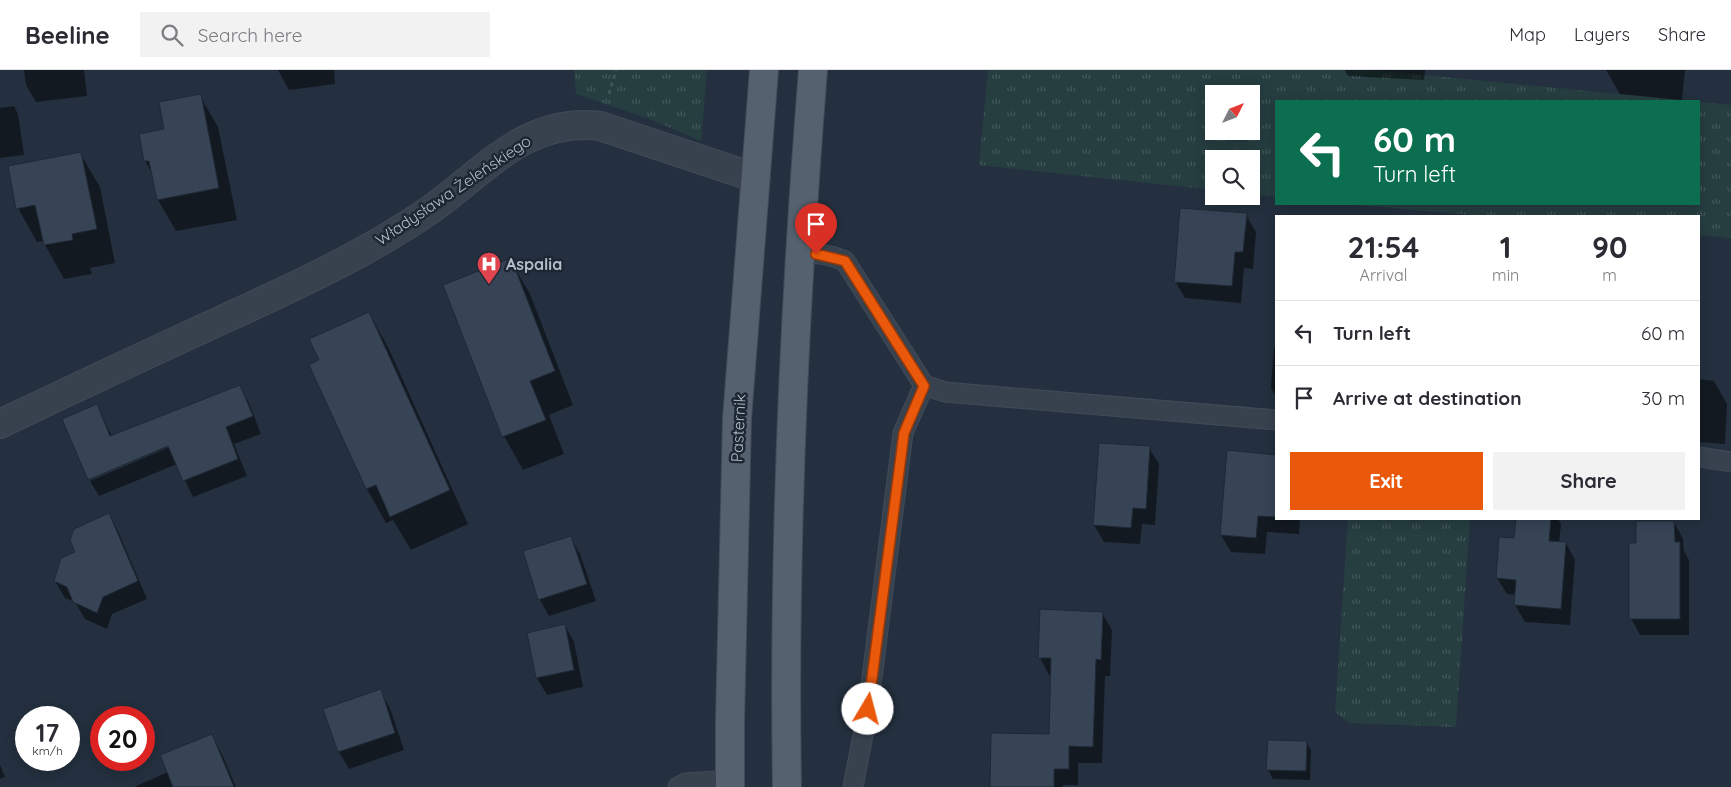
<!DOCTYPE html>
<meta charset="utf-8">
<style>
body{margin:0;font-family:Quicksand,sans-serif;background:#f2f2f3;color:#2b2b33;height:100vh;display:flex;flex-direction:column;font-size:19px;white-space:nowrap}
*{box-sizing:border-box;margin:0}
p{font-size:16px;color:#7c7c81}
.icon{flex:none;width:28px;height:28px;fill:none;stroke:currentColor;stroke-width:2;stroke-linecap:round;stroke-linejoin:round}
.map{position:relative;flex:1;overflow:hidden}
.panel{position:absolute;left:1275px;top:145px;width:425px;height:305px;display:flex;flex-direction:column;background:#fff;border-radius:0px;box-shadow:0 2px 12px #0003}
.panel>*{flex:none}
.banner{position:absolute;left:1275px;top:30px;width:425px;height:105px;border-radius:0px;box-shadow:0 2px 12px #0003;background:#0b6e4f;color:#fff;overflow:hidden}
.needle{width:32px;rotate:48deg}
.controls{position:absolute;left:1205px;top:15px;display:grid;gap:10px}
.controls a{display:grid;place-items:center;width:55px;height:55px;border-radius:0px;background:#fff;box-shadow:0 2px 12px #0003;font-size:25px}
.speed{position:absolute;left:15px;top:636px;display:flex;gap:10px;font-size:25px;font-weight:700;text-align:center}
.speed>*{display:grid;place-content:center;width:65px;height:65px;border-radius:50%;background:#fff;box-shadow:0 2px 12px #0003;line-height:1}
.speed small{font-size:12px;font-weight:400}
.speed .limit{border:8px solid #d22;background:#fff;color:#111}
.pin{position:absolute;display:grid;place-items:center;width:42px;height:42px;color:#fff;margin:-51px -21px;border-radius:50% 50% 50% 0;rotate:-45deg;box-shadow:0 0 5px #0007}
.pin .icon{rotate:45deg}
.me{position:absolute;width:55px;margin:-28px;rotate:8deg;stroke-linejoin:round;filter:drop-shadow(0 0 4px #0008)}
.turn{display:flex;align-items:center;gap:18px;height:105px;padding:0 15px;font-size:22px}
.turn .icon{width:65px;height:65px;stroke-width:2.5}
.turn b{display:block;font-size:35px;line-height:42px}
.eta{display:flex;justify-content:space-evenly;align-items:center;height:85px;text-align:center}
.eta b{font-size:30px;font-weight:700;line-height:35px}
.button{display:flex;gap:10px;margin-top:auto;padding:10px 15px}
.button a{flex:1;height:58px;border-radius:0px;background:#ea580c;color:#fff;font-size:20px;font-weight:700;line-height:58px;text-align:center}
.button a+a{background:#f2f2f3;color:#2b2b33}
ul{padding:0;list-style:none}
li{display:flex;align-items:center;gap:15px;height:65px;padding:0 15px;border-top:1px solid #e1e1e2}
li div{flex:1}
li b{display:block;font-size:19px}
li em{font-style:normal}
header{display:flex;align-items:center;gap:30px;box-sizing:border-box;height:70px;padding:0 25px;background:#fff;border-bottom:1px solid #e1e1e2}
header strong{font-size:24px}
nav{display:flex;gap:28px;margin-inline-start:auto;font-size:18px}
.search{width:350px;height:45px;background:#f2f2f3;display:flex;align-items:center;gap:12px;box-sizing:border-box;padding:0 18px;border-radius:0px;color:#7c7c81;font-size:19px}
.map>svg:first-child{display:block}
.grass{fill:url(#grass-tufts);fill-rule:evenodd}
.shadow{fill:#0007}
.building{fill:#364455;stroke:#1f2936}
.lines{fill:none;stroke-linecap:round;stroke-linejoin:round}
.lane-casing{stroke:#414b58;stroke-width:21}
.street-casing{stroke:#414b58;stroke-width:30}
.primary-casing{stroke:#414b58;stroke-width:30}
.path{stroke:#3f5658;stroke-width:3;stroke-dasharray:4 4;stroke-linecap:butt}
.lane{stroke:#38424f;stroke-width:19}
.street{stroke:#38424f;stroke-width:28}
.primary{stroke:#56616f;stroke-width:28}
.route-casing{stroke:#983908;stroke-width:12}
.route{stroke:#ea580c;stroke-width:9}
.labels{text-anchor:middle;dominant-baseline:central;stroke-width:5;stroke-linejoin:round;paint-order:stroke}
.street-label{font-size:16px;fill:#b4bdc9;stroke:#1d2734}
.poi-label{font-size:16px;font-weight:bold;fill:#b4bdc9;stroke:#1d2734;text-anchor:start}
</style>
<header>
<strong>Beeline</strong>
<div class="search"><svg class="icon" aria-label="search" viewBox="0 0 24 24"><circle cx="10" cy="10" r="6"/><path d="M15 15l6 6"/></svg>Search here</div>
<nav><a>Map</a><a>Layers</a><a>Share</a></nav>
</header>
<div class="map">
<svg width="1731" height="717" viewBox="0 0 1731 717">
<defs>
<pattern id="grass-tufts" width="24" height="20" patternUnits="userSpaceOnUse" patternTransform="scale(1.25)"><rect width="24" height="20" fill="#263e40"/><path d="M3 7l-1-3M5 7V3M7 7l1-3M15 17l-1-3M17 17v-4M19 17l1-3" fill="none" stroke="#43585a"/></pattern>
</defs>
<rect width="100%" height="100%" fill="#24303f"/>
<g class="grass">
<polygon points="574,0 707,0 701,71 647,48 576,24"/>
<path d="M 988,0 L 1373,0 L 1691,31 L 1276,31 L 1276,127 L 1251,124 L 1251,89 L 1214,89 L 1214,120 L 979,95 ZM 1214,24 L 1251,24 L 1251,61 L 1214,61 Z"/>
<polygon points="1699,32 1731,35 1731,168 1699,165 1699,146 1484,146 1345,134 1699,134"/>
<polygon points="1348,449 1470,449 1456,657 1349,653 1335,642"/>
</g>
<g class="shadow">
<polygon points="24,0 84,0 87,26 36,32 26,15"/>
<polygon points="278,0 334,0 335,14 289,20"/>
<polygon points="1345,0 1425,0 1424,10 1348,6"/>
<polygon points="1606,0 1685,0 1682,30 1620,24"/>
<polygon points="200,26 218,57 237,150 176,161 158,130 152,103 145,91"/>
<polygon points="14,36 18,44 24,85 0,88 0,38"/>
<polygon points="80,83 100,117 115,193 90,198 92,204 64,209 45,175 44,171 37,172 18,138"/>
<polygon points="1246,145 1256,162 1253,199 1244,198 1241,233 1185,228 1175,211"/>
<polygon points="510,190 530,224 573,335 549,345 564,384 523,400 504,366"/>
<polygon points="369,243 388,277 468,454 411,480 393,450 386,453 367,419 311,296 321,291"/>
<polygon points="1274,278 1276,278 1276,327 1271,318"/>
<polygon points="1699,309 1714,311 1727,334 1725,374 1699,372"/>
<polygon points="239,316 249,333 261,364 234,374 247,406 193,427 177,394 99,426 90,411 174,375 173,373 89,408 96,335 112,366"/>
<polygon points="1149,378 1159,394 1155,455 1142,454 1140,474 1104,472 1094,455"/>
<polygon points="1228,382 1276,386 1276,449 1300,449 1299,464 1267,462 1265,484 1231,482 1221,465"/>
<polygon points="109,444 118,461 147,529 112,544 107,559 85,549 75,532 65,528 55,511 76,482"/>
<polygon points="1517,449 1558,449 1561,454 1559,473 1566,473 1575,490 1570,555 1525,552 1515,535 1516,525 1507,524 1497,508 1515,469"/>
<polygon points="1674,452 1683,469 1684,481 1689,490 1689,565 1640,565 1631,548 1637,474"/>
<polygon points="570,467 580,484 596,531 549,546 540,530 524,482"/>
<polygon points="1102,543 1112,560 1110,606 1105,606 1102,693 1078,693 1078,715 1063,715 1063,717 991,717 1050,665 1052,605 1049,605 1040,588"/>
<polygon points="565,556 574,572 583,617 547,625 537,608 528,564"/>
<polygon points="380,621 390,638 404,680 349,699 339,682 325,640"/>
<polygon points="211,665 222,684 236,717 134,717 168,702"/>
<polygon points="1269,671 1306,672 1311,680 1310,710 1273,709 1268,700"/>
<polygon points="0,695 5,707 0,709"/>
</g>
<g class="building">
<polygon points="201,24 219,118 157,130 149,91 144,91 139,64 164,59 159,32"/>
<polygon points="81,82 97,159 72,164 73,170 44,175 35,135 16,139 8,96"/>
<polygon points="1180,138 1247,143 1243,182 1235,182 1232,216 1174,212"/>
<polygon points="511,188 555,301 530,311 546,350 502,367 443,215"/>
<polygon points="369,242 450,420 390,447 376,415 366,419 309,295 319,290 309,269"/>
<polygon points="240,315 253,346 226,357 238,389 183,411 168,376 88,410 62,349 97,334 110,366"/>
<polygon points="1099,373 1150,376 1146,439 1133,438 1131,458 1093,455"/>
<polygon points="1227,380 1276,385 1276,447 1258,446 1256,468 1220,465"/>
<polygon points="109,443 138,511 103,527 97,543 73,532 67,517 54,511 61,488 75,482 70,470 74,459"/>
<polygon points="1516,449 1551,449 1549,471 1566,472 1561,539 1514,535 1516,510 1496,508 1499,467 1514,468"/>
<polygon points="1636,451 1674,451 1675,472 1680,472 1680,549 1629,549 1629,473 1636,473"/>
<polygon points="571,466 587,514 538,530 523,481"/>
<polygon points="1040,539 1103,542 1101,590 1096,589 1093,677 1069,676 1069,699 1054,699 1054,717 990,717 991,663 1049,664 1051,588 1038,588"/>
<polygon points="565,554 574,600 536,608 527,563"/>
<polygon points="381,619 395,663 338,682 323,639"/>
<polygon points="212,664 234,717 173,717 160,685"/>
<polygon points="1268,670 1307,671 1306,701 1266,700"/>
</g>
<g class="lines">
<defs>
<g id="lane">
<polyline points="800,181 831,186 845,191 924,315 945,322 1276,350"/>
<polyline points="1699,387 1731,392"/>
<polyline points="678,717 686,713 730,710"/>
<polyline points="853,717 868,639 903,363 924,315"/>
</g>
<path id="street" d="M 0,354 C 75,318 150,283 226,248 C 296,216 366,184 430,140 C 484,102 526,47 600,56 L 756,108"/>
<g id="primary">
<polyline points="730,717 730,651 737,349 764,0"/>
<path d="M 787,717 C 783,478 794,239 813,0"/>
</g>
</defs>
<use href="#lane" class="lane-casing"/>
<use href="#street" class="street-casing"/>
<use href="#primary" class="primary-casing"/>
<polyline class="path" points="609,24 616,0"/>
<use href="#lane" class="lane"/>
<use href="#street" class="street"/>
<use href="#primary" class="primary"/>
</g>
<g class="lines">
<defs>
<polyline id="route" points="816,184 845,191 924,316 904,363 868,639"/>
</defs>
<use href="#route" class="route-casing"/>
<use href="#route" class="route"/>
</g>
<defs>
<symbol id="hospital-pin" viewBox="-11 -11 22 30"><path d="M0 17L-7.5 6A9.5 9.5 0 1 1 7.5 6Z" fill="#e0444e" stroke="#1d2734"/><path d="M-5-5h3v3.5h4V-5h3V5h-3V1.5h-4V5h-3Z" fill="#fff"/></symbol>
</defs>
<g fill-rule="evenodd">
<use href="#hospital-pin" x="475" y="180" width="28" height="38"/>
</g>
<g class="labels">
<g class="street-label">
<text transform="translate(453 120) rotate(-34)">Władysława Żeleńskiego</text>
<text transform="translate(738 358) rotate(-87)">Pasternik</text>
</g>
<g class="poi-label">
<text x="506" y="194">Aspalia</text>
</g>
</g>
</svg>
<div class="controls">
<a><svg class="needle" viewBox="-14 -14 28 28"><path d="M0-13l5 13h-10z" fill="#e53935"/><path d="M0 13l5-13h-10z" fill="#7c7c81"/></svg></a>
<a><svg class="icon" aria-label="search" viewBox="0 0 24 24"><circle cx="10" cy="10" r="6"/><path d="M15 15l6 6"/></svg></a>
</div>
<div class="speed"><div>17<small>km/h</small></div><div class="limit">20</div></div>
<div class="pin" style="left:816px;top:184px;background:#d93025"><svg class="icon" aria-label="arrive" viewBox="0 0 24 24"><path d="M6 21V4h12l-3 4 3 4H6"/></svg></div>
<svg class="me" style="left:868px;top:639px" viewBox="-20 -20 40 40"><circle r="19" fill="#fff"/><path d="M0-13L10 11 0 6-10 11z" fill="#ea580c"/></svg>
<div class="banner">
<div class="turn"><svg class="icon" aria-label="left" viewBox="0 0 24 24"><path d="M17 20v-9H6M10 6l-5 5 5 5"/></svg><div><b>60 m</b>Turn left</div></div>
</div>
<section class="panel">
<div class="eta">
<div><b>21:54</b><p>Arrival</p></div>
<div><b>1</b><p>min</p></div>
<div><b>90</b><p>m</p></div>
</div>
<ul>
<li><svg class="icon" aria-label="left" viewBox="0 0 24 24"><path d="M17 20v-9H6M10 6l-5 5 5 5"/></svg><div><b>Turn left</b></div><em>60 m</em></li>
<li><svg class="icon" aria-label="arrive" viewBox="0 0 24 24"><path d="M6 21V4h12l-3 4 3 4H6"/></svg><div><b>Arrive at destination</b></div><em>30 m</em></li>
</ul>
<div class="button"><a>Exit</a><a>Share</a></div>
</section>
</div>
